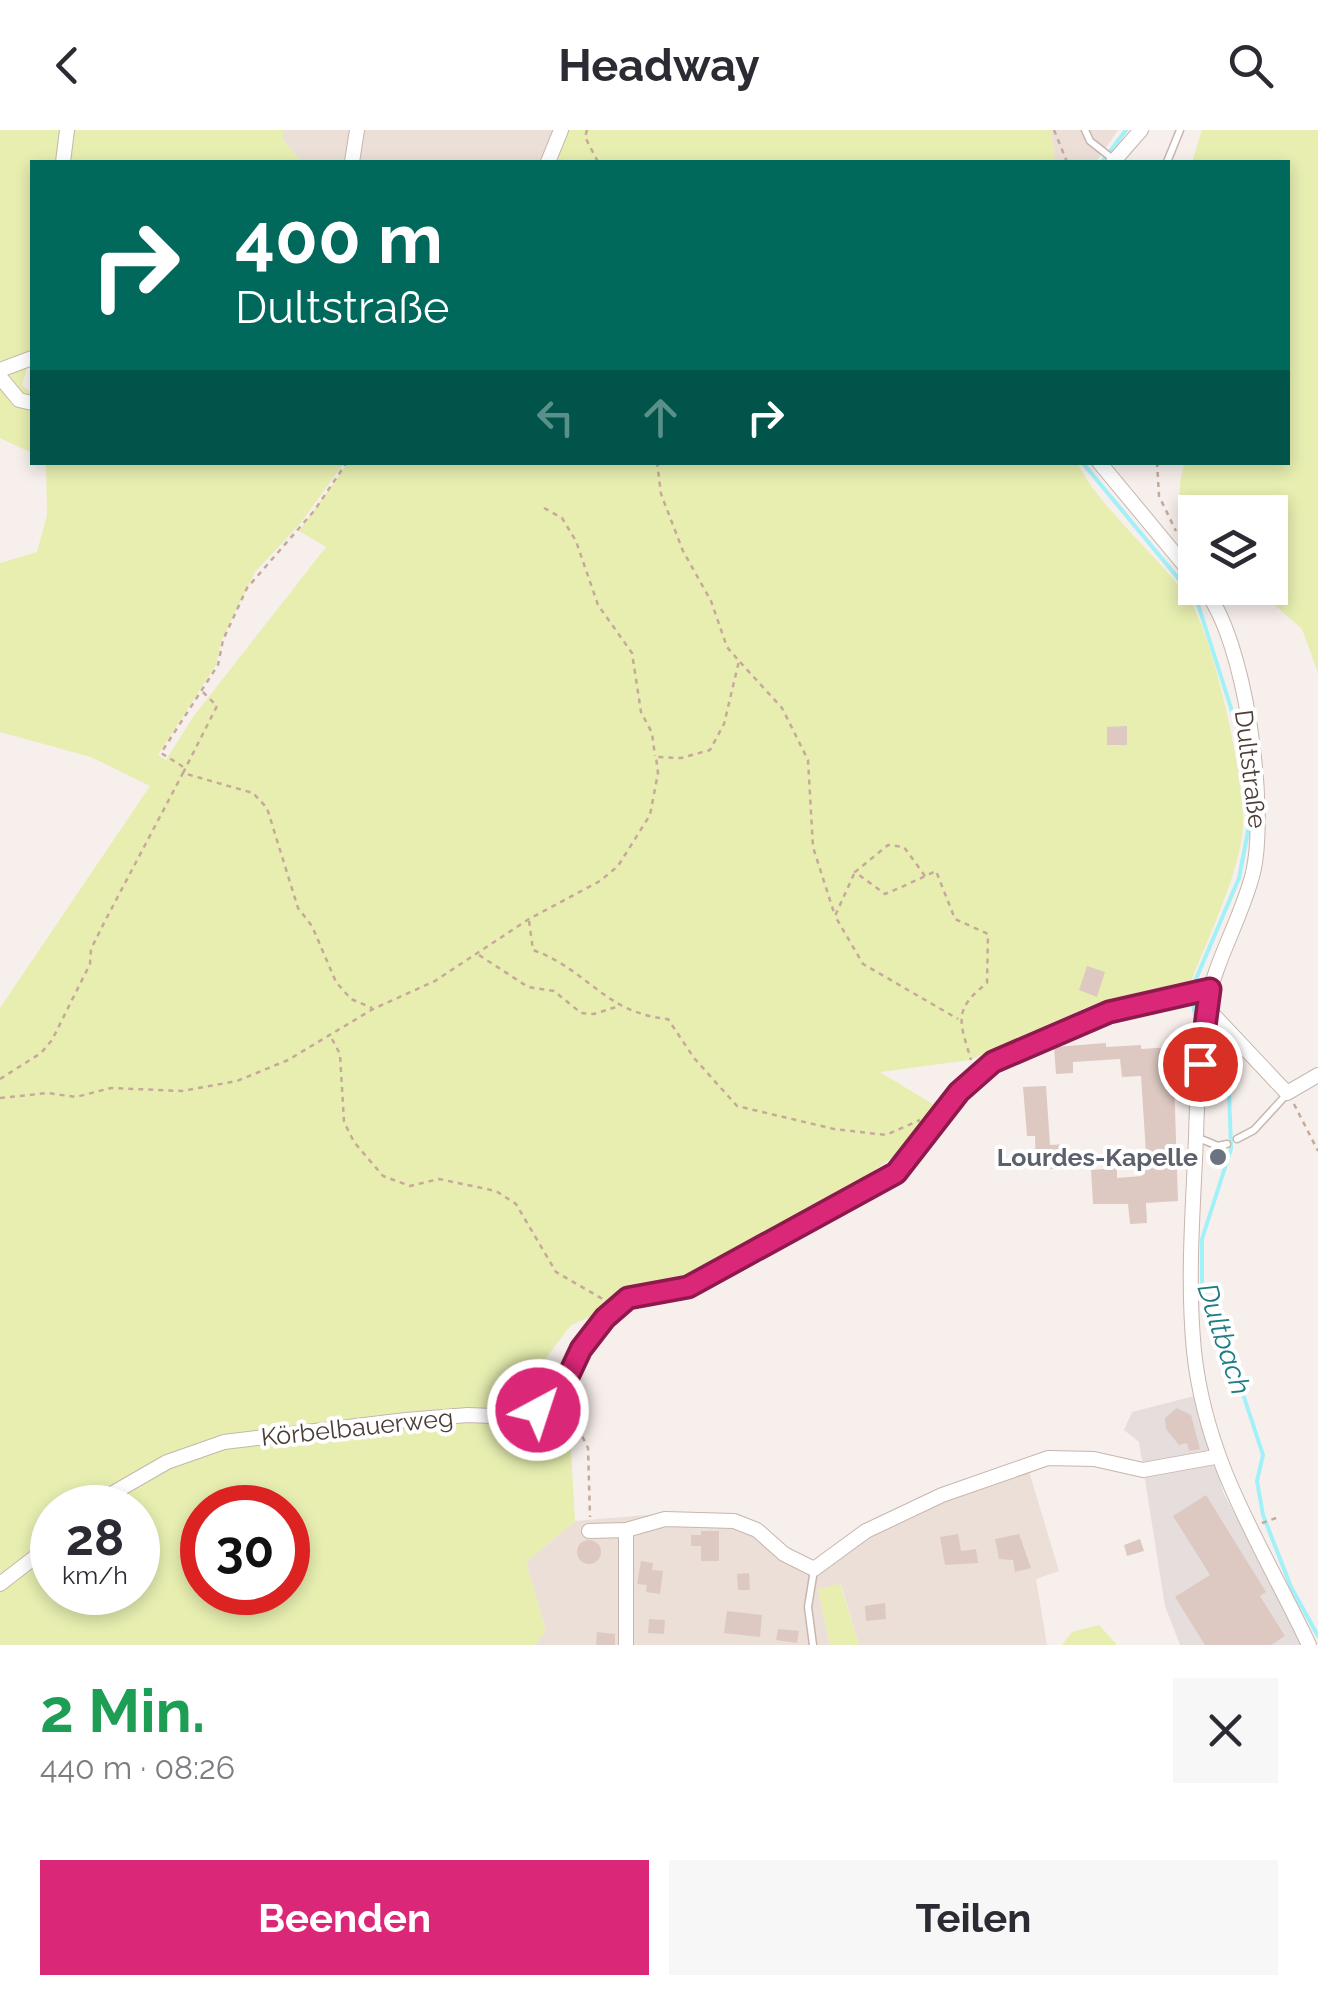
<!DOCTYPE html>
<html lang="de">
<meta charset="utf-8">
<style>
body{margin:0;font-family:Raleway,sans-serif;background:#f7f7f7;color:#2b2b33;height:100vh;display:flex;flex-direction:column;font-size:38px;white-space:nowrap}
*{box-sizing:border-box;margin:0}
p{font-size:32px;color:#7c7c81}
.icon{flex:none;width:55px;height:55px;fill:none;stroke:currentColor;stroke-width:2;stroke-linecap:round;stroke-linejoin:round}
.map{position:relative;height:1515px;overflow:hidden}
.panel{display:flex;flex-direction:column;background:#fff;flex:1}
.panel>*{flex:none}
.top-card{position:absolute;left:30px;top:30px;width:1260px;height:305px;border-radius:0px;box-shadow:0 5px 15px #0003;background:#00695c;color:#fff;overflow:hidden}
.buttons{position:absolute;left:1178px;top:365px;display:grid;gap:20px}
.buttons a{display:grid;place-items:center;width:110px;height:110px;border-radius:0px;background:#fff;box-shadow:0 5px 15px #0003;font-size:50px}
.speed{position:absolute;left:30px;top:1355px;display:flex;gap:20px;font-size:50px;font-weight:700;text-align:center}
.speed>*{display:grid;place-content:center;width:130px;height:130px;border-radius:50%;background:#fff;box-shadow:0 5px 15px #0003;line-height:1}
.speed small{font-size:25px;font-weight:400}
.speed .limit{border:15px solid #d22;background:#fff;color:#111}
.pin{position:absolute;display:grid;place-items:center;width:85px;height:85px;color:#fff;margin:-42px;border:5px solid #fff;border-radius:50%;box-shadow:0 2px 10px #0007}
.me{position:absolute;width:110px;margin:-55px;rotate:40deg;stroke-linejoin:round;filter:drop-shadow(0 0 8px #0008)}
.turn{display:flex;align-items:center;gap:35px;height:210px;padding:0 40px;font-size:45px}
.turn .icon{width:130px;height:130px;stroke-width:2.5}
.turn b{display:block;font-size:70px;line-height:85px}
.lanes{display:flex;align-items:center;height:95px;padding:0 40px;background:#0003;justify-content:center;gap:50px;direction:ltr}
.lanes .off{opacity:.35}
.round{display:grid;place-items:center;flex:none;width:105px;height:105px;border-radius:0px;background:#f7f7f7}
.overview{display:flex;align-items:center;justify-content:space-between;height:170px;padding:0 40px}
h1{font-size:60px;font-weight:700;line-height:75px;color:#1e9e55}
.cta{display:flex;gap:20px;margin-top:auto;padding:20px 40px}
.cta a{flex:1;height:115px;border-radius:0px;background:#db2777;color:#fff;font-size:40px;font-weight:700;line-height:115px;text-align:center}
.cta a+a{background:#f7f7f7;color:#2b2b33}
header{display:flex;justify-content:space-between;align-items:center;height:130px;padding:0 40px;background:#fff;font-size:45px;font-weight:700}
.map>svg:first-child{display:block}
.residential{fill:#ebdfd8}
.industrial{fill:#e6dedc}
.green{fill:#e7eeb0;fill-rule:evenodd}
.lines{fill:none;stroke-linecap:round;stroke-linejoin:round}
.stream{stroke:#a2f1f8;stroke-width:4}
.building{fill:#ddc9c2}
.lane-casing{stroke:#c6b6af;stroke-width:9}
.street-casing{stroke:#c6b6af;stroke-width:16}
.path{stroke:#c7a99b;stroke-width:2.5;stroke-dasharray:5 5;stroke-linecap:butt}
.lane{stroke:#fff;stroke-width:6}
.street{stroke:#fff;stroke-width:14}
.route-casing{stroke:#8e194d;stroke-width:25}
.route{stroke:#db2777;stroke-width:18}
.worship-dot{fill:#6b7280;stroke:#fff;stroke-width:4}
.labels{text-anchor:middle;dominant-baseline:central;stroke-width:8;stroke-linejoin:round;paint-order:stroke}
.street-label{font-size:25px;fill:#4c3d37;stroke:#fff}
.worship-label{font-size:25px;font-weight:bold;fill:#5b616d;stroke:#fff;text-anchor:end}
.water-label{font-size:28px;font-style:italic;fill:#1d7c86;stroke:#fff}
</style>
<header><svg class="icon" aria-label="back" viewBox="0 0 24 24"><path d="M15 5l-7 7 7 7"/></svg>Headway<svg class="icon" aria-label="search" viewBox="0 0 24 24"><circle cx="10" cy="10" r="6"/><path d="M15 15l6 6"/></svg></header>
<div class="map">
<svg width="1318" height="1515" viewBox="0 0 1318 1515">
<rect width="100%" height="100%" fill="#f7efeb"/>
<g class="residential">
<polygon points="283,0 566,0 552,32 302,32 283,10"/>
<polygon points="1051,0 1118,0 1096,32 1055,32"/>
<polygon points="1025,1328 1059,1441 1036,1449 1047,1515 859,1515 841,1455 818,1459 830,1515 535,1515 546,1501 526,1432 575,1391 683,1382 741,1389 801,1427 813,1430 823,1428 897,1378"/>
</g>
<polygon class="industrial" points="1198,1265 1223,1362 1304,1515 1180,1515 1165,1476 1139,1312 1124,1300 1132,1282"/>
<g class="green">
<polygon points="0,0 283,0 283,10 302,32 32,32 32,237 27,238 22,255 32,263 32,323 0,308"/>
<polygon points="566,0 1051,0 1055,32 553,32"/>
<path d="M 1202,0 L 1318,0 L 1318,543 L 1302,499 L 1255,458 L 1270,458 L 1270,382 L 1195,382 L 1195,417 C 1182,390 1174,362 1185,333 L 1288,332 L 1288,32 L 1192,32 Z"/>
<path d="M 46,333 L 344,333 L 299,395 L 255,442 L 221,511 L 216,535 L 158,625 L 166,630 L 193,587 L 326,417 L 299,401 L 348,333 L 1077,333 C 1104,383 1155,422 1188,468 C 1213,501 1246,655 1243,697 C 1240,743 1206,812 1189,856 L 1092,875 L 970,930 L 880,942 L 934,975 L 899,1023 L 825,1074 L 696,1142 L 571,1195 L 530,1249 L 569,1287 L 575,1391 L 526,1432 L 546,1501 L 535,1515 L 0,1515 L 0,1459 L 12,1451 L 0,1442 L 0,878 L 150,656 L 91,627 L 0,602 L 0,433 L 37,422 L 47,385 ZM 52,1378 L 138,1378 L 138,1462 L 52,1462 ZM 202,1378 L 288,1378 L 288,1462 L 202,1462 Z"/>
<polygon points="840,1454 859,1515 830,1515 818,1459"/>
<polygon points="1099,1495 1117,1515 1062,1515 1072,1502"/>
</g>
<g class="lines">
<g class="stream">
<polyline points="1102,32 1126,0"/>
<polyline points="1082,332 1197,471 1238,600 1249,696 1239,748 1193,856"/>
<polyline points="1192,870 1195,885"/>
<polyline points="1210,903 1229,959 1231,1019 1202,1109 1202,1154 1209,1183 1223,1203 1263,1325 1257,1351 1263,1385 1291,1457 1318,1506"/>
</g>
</g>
<g class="building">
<polygon points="1127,596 1127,615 1107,615 1107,597"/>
<polygon points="1087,836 1105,842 1097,867 1079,860"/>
<polygon points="1106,913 1106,917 1141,915 1141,919 1173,917 1178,1071 1146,1073 1147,1093 1130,1094 1128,1074 1093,1074 1091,1040 1117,1038 1117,1048 1142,1046 1141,1040 1147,1039 1141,946 1122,947 1120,929 1073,932 1073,943 1056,944 1054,917"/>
<polygon points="1046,956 1050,1015 1068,1014 1069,1038 1036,1040 1035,1006 1027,1006 1023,957"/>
<polygon points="1177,1278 1191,1285 1200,1319 1189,1321 1187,1313 1179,1315 1166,1299 1165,1288"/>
<polygon points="1206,1365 1266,1462 1260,1466 1285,1506 1271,1515 1205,1515 1175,1467 1210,1445 1173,1386"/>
<polygon points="701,1401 719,1401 719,1431 701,1431 701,1416 691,1416 691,1405 701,1405"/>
<polygon points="958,1404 961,1421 976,1419 978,1433 945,1435 940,1407"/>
<polygon points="1019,1404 1031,1438 1015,1442 1013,1430 999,1429 995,1409"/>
<polygon points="1140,1409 1144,1421 1127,1426 1124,1415"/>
<circle cx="589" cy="1422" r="12"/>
<polygon points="641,1431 653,1433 652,1440 663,1441 660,1464 646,1462 647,1455 637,1454"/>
<polygon points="749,1443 750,1460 738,1460 737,1444"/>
<polygon points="885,1473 886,1489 866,1491 865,1476"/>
<polygon points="727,1481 762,1485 760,1507 724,1503"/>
<polygon points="649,1489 665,1490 664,1504 648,1503"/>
<polygon points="778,1499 799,1501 797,1513 776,1510"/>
<polygon points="597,1502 615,1504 615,1515 596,1515"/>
</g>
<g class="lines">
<defs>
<g id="lane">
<polyline points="1085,0 1090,11 1113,29"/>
<polyline points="1167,32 1180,0"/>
<polyline points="1196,1007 1218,1016 1227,1014"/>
<polyline points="1237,1009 1254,1000 1287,964"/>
<polyline points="813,1515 808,1477 814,1440"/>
</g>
<g id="street">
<polyline points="63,32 67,0"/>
<polyline points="352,32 357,0"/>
<polyline points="548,32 561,0"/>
<polyline points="1113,32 1141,0"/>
<polyline points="0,240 32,228"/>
<polyline points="0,247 19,270 32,273"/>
<polyline points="1099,332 1195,448"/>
<path d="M 1203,458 C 1246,507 1268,680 1253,743 C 1241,790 1214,832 1206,879 C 1199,922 1197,965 1196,1008 C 1193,1079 1187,1150 1194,1221 C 1206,1335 1262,1415 1309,1515"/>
<polyline points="1206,877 1287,963 1318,945"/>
<polyline points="87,1378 167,1332 224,1312 406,1290 468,1285 514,1287 539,1280 558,1268 581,1219 605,1188 629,1168 687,1157 897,1043 959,962 993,932 1109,882 1210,859"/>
<polyline points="626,1400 626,1515"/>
<polyline points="589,1401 626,1400 665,1389 734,1391 757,1400 784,1424 814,1439 866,1401 942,1365 1048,1328 1094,1329 1143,1340 1215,1327"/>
<polyline points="0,1454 52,1414"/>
</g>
</defs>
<use href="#lane" class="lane-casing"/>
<use href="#street" class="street-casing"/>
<g class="path">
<polyline points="587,0 585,7 598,32"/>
<polyline points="1054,0 1067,32"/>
<polyline points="1157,332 1159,366 1176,401"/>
<polyline points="544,378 562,388 576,411 598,475 632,523 641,582 652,603 655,626"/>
<polyline points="740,532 782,578 808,630 813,717 835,786"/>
<polyline points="203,562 217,576 183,643 253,663 267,678 298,778 312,796 336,852 351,869 372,878"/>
<polyline points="854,744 835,786 863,834 958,889"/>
<path d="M 925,746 L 904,717 L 888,715 L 855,742 L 885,764 C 902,757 919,749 936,741 L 955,789 L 988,804 L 987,853 C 952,880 960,892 971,930"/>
<path d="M 529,791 L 533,820 C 589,840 604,883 668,889 L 694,928 L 737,976 L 834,999 L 886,1005 L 920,990"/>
<polyline points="479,825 528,857 554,861 581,883 594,884 616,877"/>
<polyline points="332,909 340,924 344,992 354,1012 383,1046 410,1056 439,1049 496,1061 516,1074 556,1142 606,1171"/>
<polyline points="0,949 41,923 52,910 90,834 91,819 105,791 183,643 182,636 161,623 218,535 223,510 247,458 314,381 347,332"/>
<polyline points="0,968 48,963 76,967 111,958 182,961 237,951 288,930 373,879 435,851 529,789 600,751 618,736 650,685 658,643 656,627 681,628 710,620 724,594 739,531 727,517 711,471 683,421 661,364 657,332"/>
<polyline points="1294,974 1318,1021"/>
<polyline points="569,1280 588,1318 590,1387"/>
<polyline points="1262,1393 1279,1387"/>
</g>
<use href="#lane" class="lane"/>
<use href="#street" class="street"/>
</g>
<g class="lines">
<defs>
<polyline id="route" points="538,1280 558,1268 581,1219 605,1188 628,1168 688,1157 896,1043 959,962 993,932 1109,882 1210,859 1200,934"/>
</defs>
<use href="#route" class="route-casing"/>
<use href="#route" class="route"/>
</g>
<circle class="worship-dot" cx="1218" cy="1027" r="10"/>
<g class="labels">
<g class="street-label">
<text transform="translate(1251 639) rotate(83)">Dultstraße</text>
<text transform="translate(357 1297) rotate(-6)">Körbelbauerweg</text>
</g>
<g class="worship-label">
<text x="1198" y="1027">Lourdes-Kapelle</text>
</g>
<g class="water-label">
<text transform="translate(1224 1209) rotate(72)">Dultbach</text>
</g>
</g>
</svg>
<div class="buttons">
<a><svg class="icon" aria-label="layers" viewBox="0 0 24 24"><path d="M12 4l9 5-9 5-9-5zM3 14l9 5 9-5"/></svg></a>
</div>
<div class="speed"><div>28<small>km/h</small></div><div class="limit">30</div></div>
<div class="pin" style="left:1200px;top:934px;background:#d93025"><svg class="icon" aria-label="arrive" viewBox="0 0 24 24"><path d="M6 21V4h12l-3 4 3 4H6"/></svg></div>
<svg class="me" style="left:538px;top:1280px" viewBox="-20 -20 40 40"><circle r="17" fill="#db2777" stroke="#fff" stroke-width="3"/><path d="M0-11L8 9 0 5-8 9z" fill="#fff"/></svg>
<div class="top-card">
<div class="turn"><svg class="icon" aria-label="right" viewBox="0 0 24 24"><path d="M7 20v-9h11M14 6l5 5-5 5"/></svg><div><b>400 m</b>Dultstraße</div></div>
<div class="lanes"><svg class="icon off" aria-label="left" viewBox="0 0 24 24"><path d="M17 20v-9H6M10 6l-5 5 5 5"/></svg><svg class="icon off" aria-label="ahead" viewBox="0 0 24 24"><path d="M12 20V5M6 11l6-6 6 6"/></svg><svg class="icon" aria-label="right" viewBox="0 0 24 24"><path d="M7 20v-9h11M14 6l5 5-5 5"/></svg></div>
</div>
</div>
<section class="panel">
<div class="overview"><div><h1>2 Min.</h1><p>440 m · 08:26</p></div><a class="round"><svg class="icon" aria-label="close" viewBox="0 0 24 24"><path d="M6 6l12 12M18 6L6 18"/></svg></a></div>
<div class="cta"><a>Beenden</a><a>Teilen</a></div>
</section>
